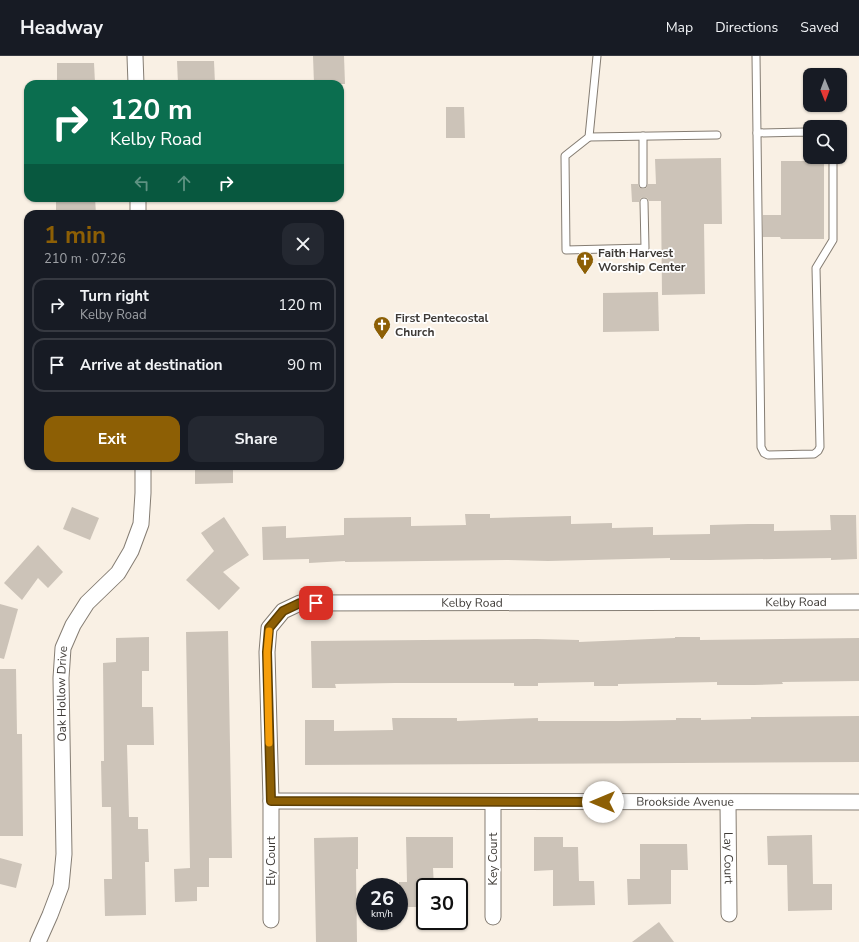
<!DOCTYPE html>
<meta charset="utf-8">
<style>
body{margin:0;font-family:"Nunito Sans",sans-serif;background:#242831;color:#f1f3f6;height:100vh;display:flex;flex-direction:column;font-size:15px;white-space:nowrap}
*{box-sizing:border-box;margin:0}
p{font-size:13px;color:#9ea1a6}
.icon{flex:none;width:22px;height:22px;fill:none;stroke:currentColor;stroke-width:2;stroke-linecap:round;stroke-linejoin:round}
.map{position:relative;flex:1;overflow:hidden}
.panel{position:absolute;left:24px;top:154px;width:320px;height:260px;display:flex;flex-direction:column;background:#171b24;border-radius:12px;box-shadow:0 1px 3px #0004}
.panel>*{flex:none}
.hud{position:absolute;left:24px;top:24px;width:320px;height:122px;border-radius:12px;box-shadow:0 1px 3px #0004;background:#0b6e4f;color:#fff;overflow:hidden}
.needle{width:26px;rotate:179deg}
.buttons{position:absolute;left:803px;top:12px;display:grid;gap:8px}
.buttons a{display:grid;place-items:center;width:44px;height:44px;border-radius:8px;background:#171b24;box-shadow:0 1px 3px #0004;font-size:20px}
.speed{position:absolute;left:356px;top:822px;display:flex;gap:8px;font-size:20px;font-weight:700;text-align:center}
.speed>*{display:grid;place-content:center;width:52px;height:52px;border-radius:50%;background:#171b24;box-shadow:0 1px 3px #0004;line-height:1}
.speed small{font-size:10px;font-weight:400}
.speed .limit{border:2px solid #111;border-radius:6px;background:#fff;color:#111}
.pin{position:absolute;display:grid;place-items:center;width:34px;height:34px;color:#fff;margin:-17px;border-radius:8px;box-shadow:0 2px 6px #0006}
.me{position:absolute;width:44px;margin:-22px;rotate:270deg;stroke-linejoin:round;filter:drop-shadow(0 0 3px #0008)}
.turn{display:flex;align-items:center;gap:14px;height:84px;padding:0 20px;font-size:18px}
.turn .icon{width:52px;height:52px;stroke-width:2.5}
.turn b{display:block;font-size:28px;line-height:34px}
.lanes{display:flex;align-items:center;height:38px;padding:0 20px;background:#0003;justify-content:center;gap:20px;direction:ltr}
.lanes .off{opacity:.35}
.round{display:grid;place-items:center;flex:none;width:42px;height:42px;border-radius:12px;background:#242831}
.overview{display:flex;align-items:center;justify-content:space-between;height:68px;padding:0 20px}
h1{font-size:24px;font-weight:700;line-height:30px;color:#8d5f05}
.action{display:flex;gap:8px;margin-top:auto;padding:8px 20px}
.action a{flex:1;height:46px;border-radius:12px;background:#8d5f05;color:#fff;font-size:16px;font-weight:700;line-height:46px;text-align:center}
.action a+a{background:#242831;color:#f1f3f6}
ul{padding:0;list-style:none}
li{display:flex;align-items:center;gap:12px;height:54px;margin:0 8px 6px;padding:0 12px;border:2px solid #363941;border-radius:12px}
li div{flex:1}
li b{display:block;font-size:15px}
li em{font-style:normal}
header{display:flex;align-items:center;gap:24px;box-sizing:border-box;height:56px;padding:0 20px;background:#171b24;border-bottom:1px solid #363941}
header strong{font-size:19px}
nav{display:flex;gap:22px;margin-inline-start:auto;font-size:14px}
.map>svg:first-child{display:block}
.building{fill:#ccc3b8}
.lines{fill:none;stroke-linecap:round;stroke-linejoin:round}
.service-casing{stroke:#857d73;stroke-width:9}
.minor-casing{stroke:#857d73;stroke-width:17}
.service{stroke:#fff;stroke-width:7}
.minor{stroke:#fff;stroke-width:15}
.route-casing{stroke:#5c3e03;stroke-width:10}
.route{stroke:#8d5f05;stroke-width:7}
.slow{stroke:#f59e0b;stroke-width:7}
.labels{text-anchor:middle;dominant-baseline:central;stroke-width:3.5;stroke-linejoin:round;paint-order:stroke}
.poi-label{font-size:12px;font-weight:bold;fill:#3e3a36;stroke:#fff;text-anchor:start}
.street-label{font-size:12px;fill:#3e3a36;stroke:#fff}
</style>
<header>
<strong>Headway</strong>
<nav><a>Map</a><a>Directions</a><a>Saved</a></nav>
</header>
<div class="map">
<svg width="859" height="886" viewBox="0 0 859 886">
<rect width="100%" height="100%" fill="#f9f0e4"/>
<g class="building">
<polygon points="313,0 344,0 345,28 314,28"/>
<polygon points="177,5 214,5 215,28 178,28"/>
<polygon points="57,7 94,7 95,27 57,28"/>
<polygon points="446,51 464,51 465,82 446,82"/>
<polygon points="721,102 722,168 704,168 705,238 662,239 661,145 649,145 647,142 644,141 641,142 639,146 632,146 631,128 638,128 639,131 643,133 646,132 648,128 656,128 655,103"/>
<polygon points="781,105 824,105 824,183 781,183 780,181 763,181 763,159 781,159"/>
<polygon points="56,142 95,142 96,158 56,158"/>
<polygon points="658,236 659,275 603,276 603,237"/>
<polygon points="195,410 233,410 233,427 195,428"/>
<polygon points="72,451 99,462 90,484 63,473"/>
<polygon points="465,458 490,458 490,462 571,460 571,468 612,467 612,472 653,471 653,479 710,478 710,469 748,468 774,468 774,475 831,474 830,459 856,459 857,503 831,504 831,502 710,504 670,504 670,502 548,505 507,504 345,506 345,505 309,507 309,503 263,504 262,471 286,470 286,482 344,479 344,462 411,461 411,470 466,469"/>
<polygon points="224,461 249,499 223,516 240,532 219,554 186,524 214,495 201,477"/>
<polygon points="38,489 63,516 48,532 38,522 22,544 4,527"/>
<polygon points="0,548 18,553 4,603 0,602"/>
<polygon points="228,575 232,802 209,802 209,831 197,831 197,845 175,846 174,813 190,812 186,576"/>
<polygon points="149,581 149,615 142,615 142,651 153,651 154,689 127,689 129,761 138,761 138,773 148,773 149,806 145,806 146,859 105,860 104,823 112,823 111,751 102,751 101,705 104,705 103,607 116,606 116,582"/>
<polygon points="675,581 700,581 700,584 859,582 859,625 782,626 783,628 754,629 717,629 717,626 618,628 618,630 594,630 594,626 538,627 538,630 514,630 514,627 395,627 335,628 336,632 312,632 311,585 537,583 579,584 579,586 675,582"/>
<polygon points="0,613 16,613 17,678 22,678 23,780 0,780"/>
<polygon points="859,660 859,706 305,709 305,664 334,664 334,675 393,674 392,662 457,662 457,665 538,662 538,665 620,665 676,664 676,662 701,662 701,664 751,663 751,661"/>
<polygon points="812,779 813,828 832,828 832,854 788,855 787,809 768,809 767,780"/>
<polygon points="358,781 358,813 356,813 357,886 316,886 314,782"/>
<polygon points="406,781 453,781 453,812 433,812 434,831 425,831 425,851 399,851 399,826 407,826"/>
<polygon points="534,781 563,781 563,791 578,791 579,825 594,825 595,849 553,850 553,814 534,815"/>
<polygon points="640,788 687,788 688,814 671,814 671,848 628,849 627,823 640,823"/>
<polygon points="0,802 22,808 16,832 0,828"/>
<polygon points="659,866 674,886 632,886"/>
</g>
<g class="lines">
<defs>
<g id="service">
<polyline points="597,0 589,81 565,100 566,194 645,192 644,146"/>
<polyline points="756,0 761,391 764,397 768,399 814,398 818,395 820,391 816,212 833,184 833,101"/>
<polyline points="757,77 805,76 810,78"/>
<polyline points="643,80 643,128"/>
<polyline points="589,81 717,79"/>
</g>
<g id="minor">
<polyline points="135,0 136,28"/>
<polyline points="138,142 138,158"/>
<path id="s1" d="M 271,745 L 859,746"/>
<polyline points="493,746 493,861"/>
<path id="s2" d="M 728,747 L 729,858"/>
<path id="s3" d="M 271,864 L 271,745 L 267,596 L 269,572 L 283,555 L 300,547 L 859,546"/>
<path id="s4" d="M 38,886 L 50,859 L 61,830 L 64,798 L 61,622 L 63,592 L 73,569 L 87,547 L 118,517 L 131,495 L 141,468 L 143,437 L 143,410"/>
</g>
</defs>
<use href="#service" class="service-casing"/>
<use href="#minor" class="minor-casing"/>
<use href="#service" class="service"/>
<use href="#minor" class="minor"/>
</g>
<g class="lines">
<defs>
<polyline id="route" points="316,547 300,547 283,555 269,572 267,596 271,745 603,746"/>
</defs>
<use href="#route" class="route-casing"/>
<use href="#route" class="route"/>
<polyline class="slow" points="269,575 267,596 269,687"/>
</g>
<defs>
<symbol id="church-pin" viewBox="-11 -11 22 30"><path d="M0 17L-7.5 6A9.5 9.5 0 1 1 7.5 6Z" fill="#8d5f05" stroke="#fff"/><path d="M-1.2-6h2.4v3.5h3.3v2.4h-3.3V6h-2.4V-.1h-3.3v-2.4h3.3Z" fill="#fff"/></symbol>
</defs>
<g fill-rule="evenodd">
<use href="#church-pin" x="575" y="194" width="20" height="27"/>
<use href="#church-pin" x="372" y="259" width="20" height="27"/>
</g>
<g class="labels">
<g class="poi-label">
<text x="598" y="197">Faith Harvest<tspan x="598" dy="14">Worship Center</tspan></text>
<text x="395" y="262">First Pentecostal<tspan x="395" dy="14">Church</tspan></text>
</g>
<g class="street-label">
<text stroke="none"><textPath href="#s3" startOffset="829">Kelby Road</textPath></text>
<text stroke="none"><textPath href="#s3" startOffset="505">Kelby Road</textPath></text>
<text stroke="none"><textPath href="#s4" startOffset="253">Oak Hollow Drive</textPath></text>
<text stroke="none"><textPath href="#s1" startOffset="414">Brookside Avenue</textPath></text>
<text stroke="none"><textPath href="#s2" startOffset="55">Lay Court</textPath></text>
<text transform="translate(493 803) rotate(-90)">Key Court</text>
<text transform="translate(271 805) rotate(-90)">Ely Court</text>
</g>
</g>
</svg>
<div class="buttons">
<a><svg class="needle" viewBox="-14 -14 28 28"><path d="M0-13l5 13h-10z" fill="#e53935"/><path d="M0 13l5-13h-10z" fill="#9ea1a6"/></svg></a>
<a><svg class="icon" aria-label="search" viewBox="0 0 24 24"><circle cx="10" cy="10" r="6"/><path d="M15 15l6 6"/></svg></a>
</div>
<div class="speed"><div>26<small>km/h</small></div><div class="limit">30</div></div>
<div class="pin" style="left:316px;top:547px;background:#d93025"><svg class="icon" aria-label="arrive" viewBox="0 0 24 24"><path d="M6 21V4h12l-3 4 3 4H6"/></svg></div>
<svg class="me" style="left:603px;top:746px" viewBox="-20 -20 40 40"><circle r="19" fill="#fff"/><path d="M0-13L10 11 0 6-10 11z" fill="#8d5f05"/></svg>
<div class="hud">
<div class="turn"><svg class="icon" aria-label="right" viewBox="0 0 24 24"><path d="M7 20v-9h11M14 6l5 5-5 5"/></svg><div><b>120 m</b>Kelby Road</div></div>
<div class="lanes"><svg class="icon off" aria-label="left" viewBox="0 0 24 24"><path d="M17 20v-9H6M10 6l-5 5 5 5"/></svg><svg class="icon off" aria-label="ahead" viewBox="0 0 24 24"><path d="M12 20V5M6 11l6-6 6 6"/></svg><svg class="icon" aria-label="right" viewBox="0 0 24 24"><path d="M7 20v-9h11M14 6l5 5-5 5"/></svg></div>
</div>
<section class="panel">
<div class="overview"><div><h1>1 min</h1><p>210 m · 07:26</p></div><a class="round"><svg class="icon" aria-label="close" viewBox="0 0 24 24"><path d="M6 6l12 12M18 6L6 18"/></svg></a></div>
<ul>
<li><svg class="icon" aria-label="right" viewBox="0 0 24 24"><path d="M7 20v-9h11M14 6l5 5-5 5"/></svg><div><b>Turn right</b><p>Kelby Road</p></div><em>120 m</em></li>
<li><svg class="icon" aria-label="arrive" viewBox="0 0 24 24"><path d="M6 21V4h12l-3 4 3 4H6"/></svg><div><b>Arrive at destination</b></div><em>90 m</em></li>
</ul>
<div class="action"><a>Exit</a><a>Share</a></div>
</section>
</div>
